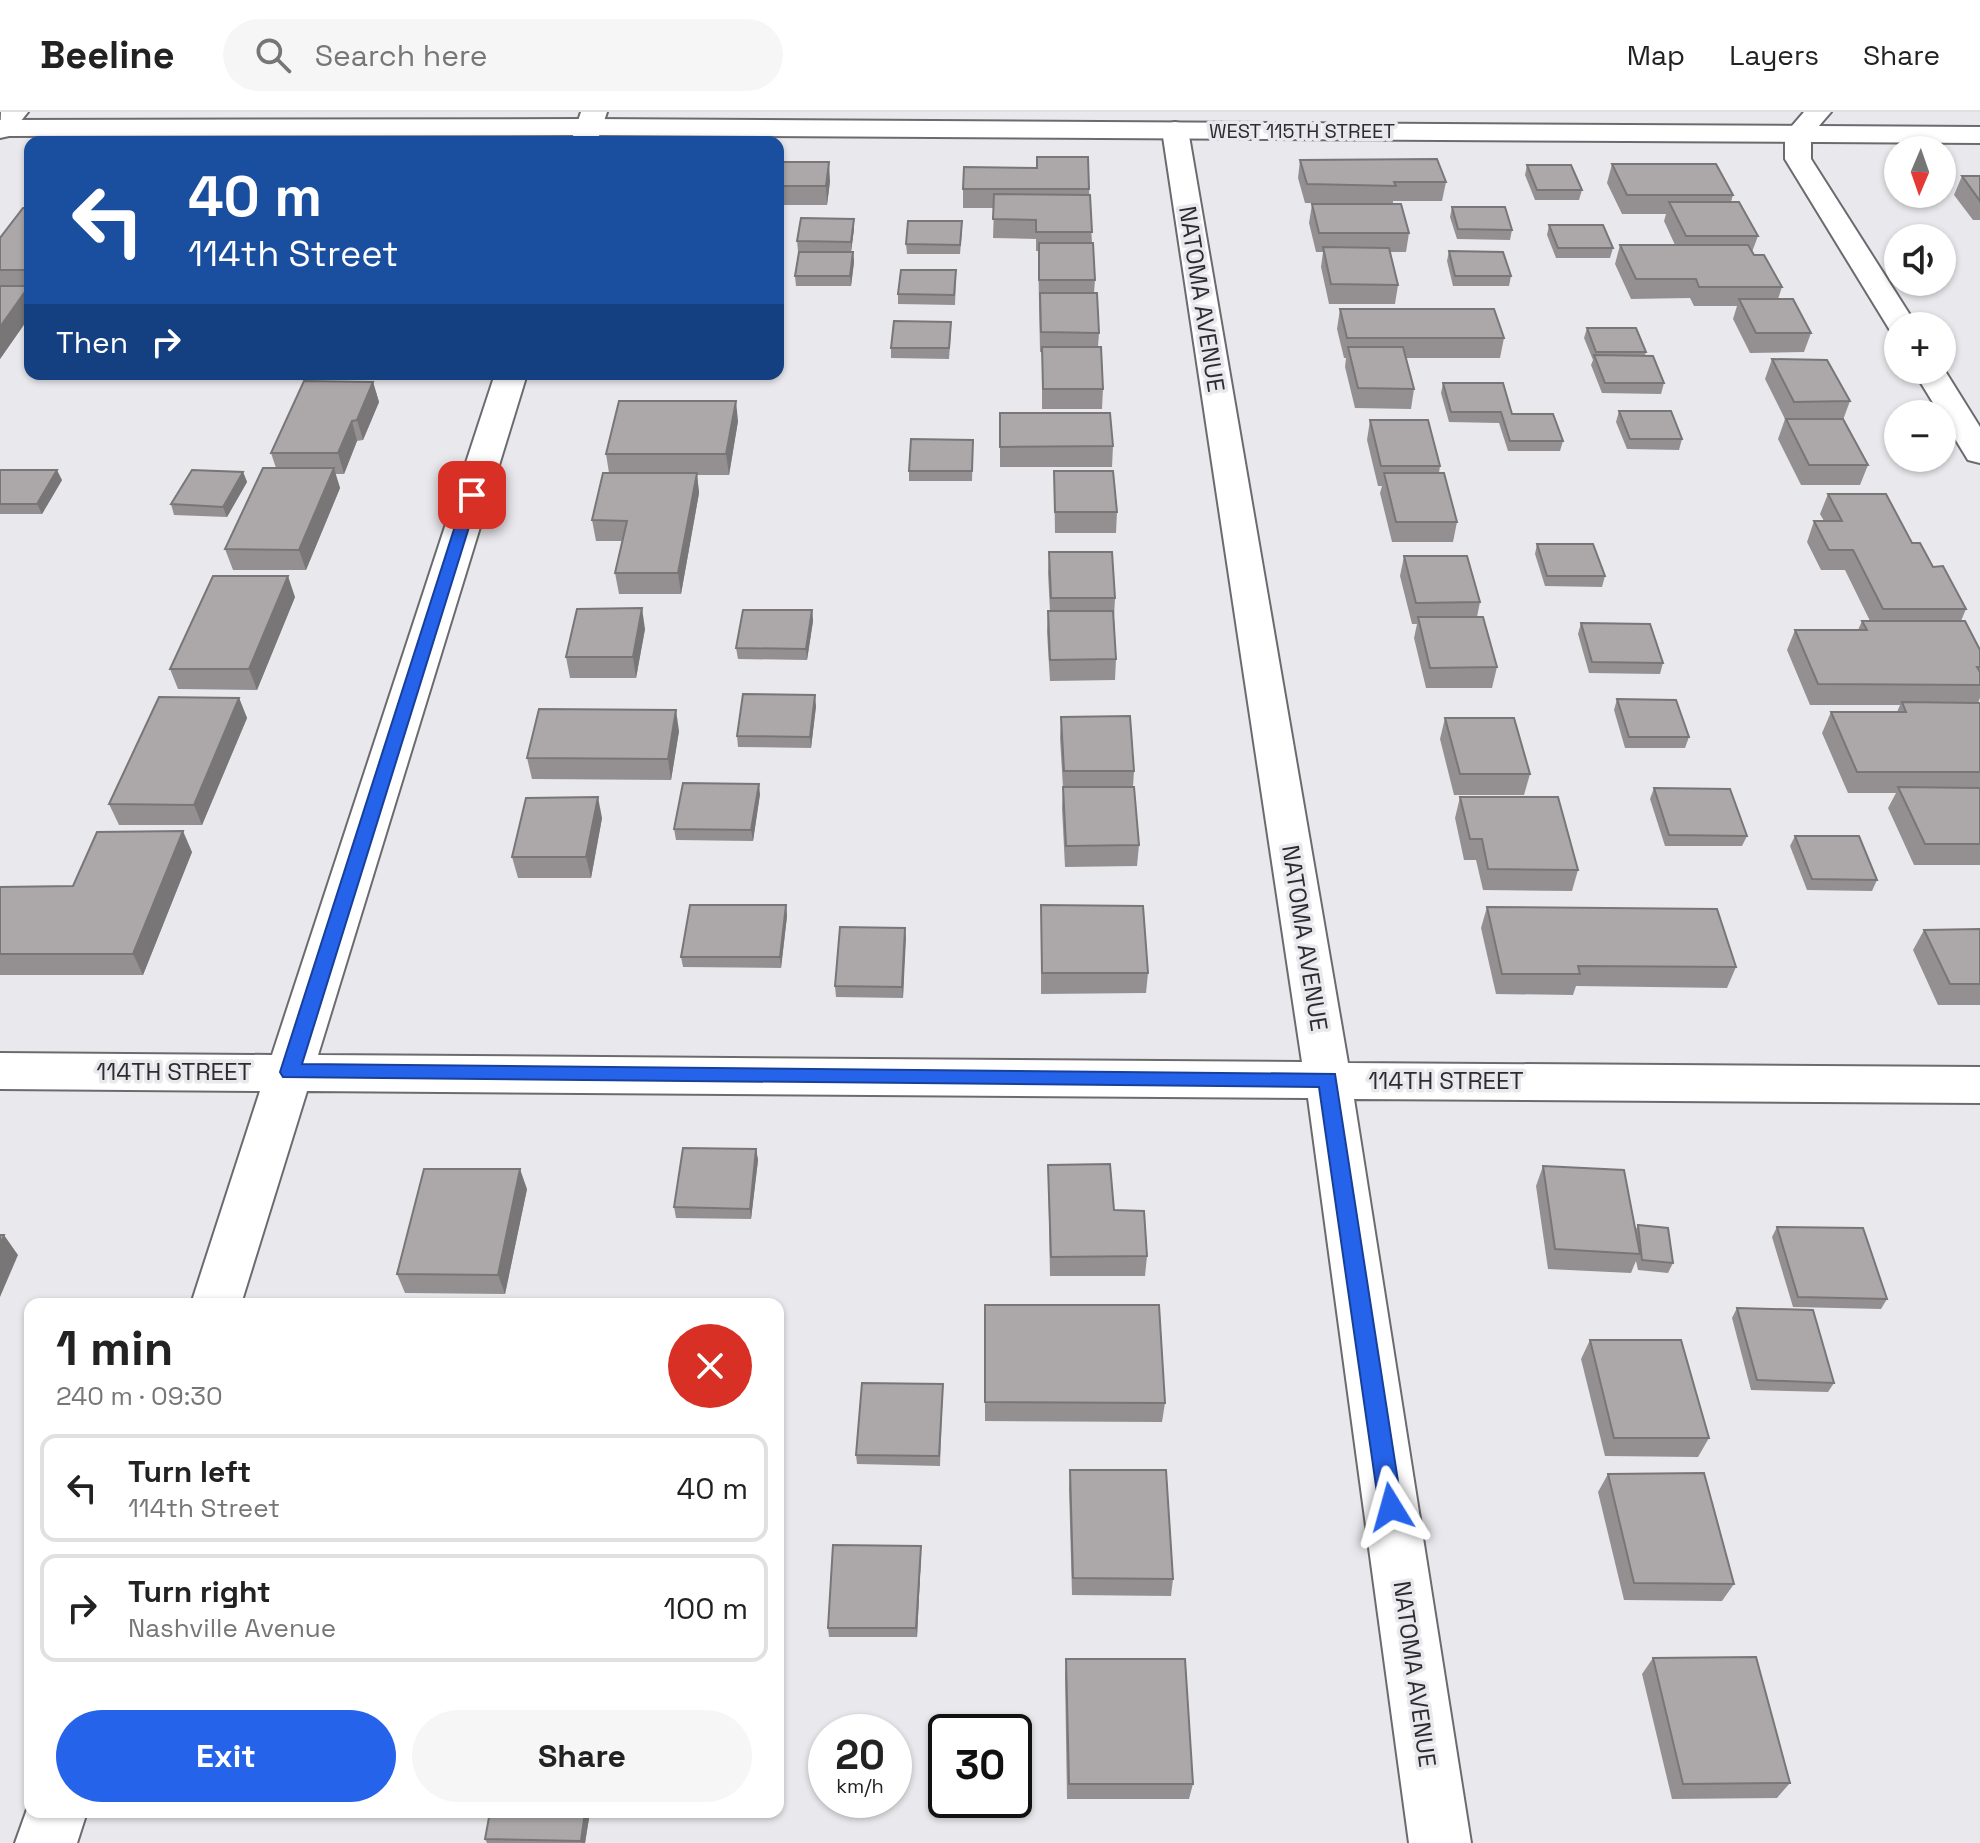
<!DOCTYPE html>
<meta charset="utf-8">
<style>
body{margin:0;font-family:"Space Grotesk",sans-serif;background:#f6f6f6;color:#222;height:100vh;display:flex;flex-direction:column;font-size:30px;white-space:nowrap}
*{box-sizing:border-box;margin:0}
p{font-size:26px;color:#767676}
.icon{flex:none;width:44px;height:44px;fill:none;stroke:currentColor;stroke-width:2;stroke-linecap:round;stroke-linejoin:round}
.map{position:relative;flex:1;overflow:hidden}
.panel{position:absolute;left:24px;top:1186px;width:760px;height:520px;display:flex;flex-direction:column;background:#fff;border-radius:16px;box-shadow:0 2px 6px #0004}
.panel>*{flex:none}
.top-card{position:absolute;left:24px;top:24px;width:760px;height:244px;border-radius:16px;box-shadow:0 2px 6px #0004;background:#1a4fa0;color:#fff;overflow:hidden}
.needle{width:52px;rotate:182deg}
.fabs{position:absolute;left:1884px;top:24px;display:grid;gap:16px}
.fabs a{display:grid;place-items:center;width:72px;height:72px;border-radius:50%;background:#fff;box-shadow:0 2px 6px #0004;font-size:40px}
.speed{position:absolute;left:808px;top:1602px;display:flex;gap:16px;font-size:40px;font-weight:700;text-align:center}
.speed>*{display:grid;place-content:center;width:104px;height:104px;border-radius:50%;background:#fff;box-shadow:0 2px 6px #0004;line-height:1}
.speed small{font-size:20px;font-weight:400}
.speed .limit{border:4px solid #111;border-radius:12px;background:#fff;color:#111}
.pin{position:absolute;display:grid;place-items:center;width:68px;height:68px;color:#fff;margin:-34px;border-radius:16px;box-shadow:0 4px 12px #0006}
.me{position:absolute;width:88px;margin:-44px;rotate:352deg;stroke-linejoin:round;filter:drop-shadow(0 0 6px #0008)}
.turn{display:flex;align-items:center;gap:28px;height:168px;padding:0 32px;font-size:36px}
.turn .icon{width:104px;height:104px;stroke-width:2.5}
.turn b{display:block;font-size:56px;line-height:68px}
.then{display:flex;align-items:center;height:76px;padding:0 32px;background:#0003;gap:16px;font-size:30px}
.round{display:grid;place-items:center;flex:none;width:84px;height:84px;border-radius:42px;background:#f6f6f6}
.overview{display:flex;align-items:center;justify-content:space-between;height:136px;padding:0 32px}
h1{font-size:48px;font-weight:800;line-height:60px}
.cta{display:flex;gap:16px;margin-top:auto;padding:16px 32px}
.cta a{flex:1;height:92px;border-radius:48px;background:#2563eb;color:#fff;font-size:32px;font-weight:800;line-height:92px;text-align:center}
.cta a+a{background:#f6f6f6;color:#222}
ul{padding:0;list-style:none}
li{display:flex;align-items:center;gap:24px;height:108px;margin:0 16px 12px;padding:0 16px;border:4px solid #e0e0e0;border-radius:16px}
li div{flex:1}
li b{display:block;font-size:30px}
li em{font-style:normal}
header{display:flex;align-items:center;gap:48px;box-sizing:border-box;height:112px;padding:0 40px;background:#fff;border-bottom:2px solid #e0e0e0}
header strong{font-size:38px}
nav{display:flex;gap:44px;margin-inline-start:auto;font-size:28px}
.search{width:560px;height:72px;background:#f6f6f6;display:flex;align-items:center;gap:20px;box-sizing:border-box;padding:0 28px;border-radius:44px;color:#767676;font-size:30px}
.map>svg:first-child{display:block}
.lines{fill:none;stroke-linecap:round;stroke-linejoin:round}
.minor-casing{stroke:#6b6a6e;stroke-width:4}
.tertiary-casing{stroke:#6b6a6e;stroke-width:4}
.minor{fill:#fff;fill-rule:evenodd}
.tertiary{fill:#fff;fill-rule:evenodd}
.wall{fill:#949092}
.shaded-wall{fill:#787677}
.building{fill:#aca8aa;stroke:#787677;stroke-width:2}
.route{fill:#2563eb;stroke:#184099;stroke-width:2}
.labels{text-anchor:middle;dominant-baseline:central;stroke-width:7;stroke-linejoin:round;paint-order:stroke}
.far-street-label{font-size:20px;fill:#2d2c2e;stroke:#e9e9ed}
.street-label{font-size:24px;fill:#2d2c2e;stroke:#e9e9ed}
</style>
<header>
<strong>Beeline</strong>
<div class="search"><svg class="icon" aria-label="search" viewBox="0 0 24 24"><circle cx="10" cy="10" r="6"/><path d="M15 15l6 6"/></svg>Search here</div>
<nav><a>Map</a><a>Layers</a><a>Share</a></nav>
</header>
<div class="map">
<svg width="1980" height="1731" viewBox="0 0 1980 1731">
<rect width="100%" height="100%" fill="#e9e9ed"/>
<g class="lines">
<defs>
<g id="minor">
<polygon points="1,0 28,0 9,24 0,26"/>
<polygon points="581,0 607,0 597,30 571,30"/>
<polygon points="1804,0 1831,0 1811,23 1811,47 1917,214 1898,214 1898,222 1891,220 1785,47 1785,22"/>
<polygon points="1175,10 1184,12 1188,18 1348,951 1980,955 1980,991 1354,987 1471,1731 1409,1731 1308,986 307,979 241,1192 191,1192 260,979 0,977 0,941 272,943 495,262 527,262 318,943 1302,950 1162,18 1166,12"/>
<polygon points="1942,254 1980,315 1980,351 1968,348 1913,258 1942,258"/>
<polygon points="30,1689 30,1700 87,1700 77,1731 15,1731"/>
</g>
<polygon id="tertiary" points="589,7 1980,15 1980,31 589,23 0,24 0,8"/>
</defs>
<use href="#minor" class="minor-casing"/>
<use href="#tertiary" class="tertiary-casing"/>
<use href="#minor" class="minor"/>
<use href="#tertiary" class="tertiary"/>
</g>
<g class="wall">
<polygon points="1300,48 1446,70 1442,89 1393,89 1393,92 1409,121 1406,140 1390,140 1398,173 1395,192 1329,192 1321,155 1323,140 1316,140 1309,111 1312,92 1374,92 1305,91 1298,66"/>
<polygon points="778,50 830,69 827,93 778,93"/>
<polygon points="1612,52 1733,83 1731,90 1758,124 1752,140 1782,175 1778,187 1811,221 1804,240 1750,241 1733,207 1737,194 1694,194 1690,186 1631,187 1615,152 1620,133 1675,133 1664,109 1666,102 1622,102 1607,71"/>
<polygon points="1527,53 1582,78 1579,88 1535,88 1525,63"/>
<polygon points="1962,64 1980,64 1980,108 1973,108 1954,83"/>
<polygon points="963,77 1089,77 1092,131 1095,168 1094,181 1099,221 1098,235 1103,277 1102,297 1042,297 1042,240 1040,240 1038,139 1036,139 1036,127 993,126 994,96 963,96"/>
<polygon points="1452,95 1512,118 1510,128 1457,127 1450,105"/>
<polygon points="30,96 30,204 0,247 0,126"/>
<polygon points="1549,113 1613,136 1610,146 1556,146 1547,123"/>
<polygon points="854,117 851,140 798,139 797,129"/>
<polygon points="962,119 960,142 907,142 906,132"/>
<polygon points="1449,139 1511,164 1509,174 1453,174 1447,149"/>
<polygon points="853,140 854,150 851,174 796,174 795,164"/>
<polygon points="956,168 955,193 898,192 898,182"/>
<polygon points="1340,197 1504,226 1500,246 1406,246 1414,277 1411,297 1355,296 1345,255 1346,246 1344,246 1337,217"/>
<polygon points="1587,216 1646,240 1645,243 1664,271 1661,282 1602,281 1591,253 1593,248 1584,226"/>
<polygon points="951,220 949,247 891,246 891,236"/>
<polygon points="1772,247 1850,289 1843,308 1868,353 1860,373 1801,373 1778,327 1785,307 1765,267"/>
<polygon points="373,270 379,290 363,328 357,329 344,362 335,362 340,376 306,458 233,458 225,437 276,356 271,341"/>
<polygon points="1443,271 1512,302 1563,329 1560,339 1508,339 1499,311 1449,310 1441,281"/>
<polygon points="1619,299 1682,327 1679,338 1627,337 1616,310"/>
<polygon points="1000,301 1113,334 1112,355 1000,355"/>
<polygon points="1370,308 1440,354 1439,361 1457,410 1453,430 1392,430 1380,381 1382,374 1378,374 1367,328"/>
<polygon points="738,309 729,363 697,363 699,381 681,482 619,482 615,461 622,429 596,429 592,408 609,361 606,342"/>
<polygon points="973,328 972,369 909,369 909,359"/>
<polygon points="0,358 62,368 42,402 0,402"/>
<polygon points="1054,359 1117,400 1116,421 1055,421"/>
<polygon points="243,360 247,370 227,405 174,403 171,392"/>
<polygon points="1828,382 1912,431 1966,497 1961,509 1980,538 1980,586 1978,591 1980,591 1980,753 1914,753 1888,696 1896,681 1848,681 1822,621 1831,600 1897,600 1900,593 1810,593 1787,538 1795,518 1858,518 1862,509 1870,509 1845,458 1821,458 1807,430 1814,409 1824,409 1820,402"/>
<polygon points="1537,432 1605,464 1602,475 1545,474 1535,442"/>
<polygon points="1049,440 1115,486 1114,506 1116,547 1115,568 1050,569 1047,520 1048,499 1050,499 1048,461"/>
<polygon points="1404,444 1480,490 1477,505 1497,555 1492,576 1426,576 1414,526 1417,512 1412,512 1400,464"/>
<polygon points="295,485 257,578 178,577 170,557"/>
<polygon points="812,498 813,509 807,548 738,547 736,536"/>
<polygon points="1581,511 1663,551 1660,562 1589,561 1578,522"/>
<polygon points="645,517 636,566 570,566 566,545"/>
<polygon points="239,586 247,606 202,713 119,713 109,692"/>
<polygon points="1617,587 1689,625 1685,636 1625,636 1614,598"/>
<polygon points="816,594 811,636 738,635 737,624"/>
<polygon points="1061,605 1134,659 1133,675 1139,733 1137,754 1065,755 1062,696 1063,676 1060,626"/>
<polygon points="1445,606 1530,662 1524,683 1454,683 1440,627"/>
<polygon points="679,619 671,668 532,667 527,646"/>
<polygon points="1654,676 1747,724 1742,734 1665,734 1650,687"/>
<polygon points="760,682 753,729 676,728 674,717"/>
<polygon points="1460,685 1578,758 1572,779 1483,778 1476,748 1464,748 1455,706"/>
<polygon points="602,706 591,766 518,766 512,745"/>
<polygon points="1795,724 1877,768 1872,779 1807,778 1790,734"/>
<polygon points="192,740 143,863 0,863 0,775 73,774"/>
<polygon points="786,793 787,804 781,856 683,855 681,845"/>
<polygon points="1041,793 1148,861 1146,881 1041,882"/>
<polygon points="1487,795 1736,855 1727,876 1576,874 1573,883 1496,882 1481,816"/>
<polygon points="905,816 903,886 836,885 835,874"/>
<polygon points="1980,817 1980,893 1938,893 1913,838 1924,818"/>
<polygon points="756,1037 758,1048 751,1107 676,1106 674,1095"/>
<polygon points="1048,1053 1114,1098 1147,1144 1145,1164 1050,1164"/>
<polygon points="1543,1054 1635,1119 1638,1113 1673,1151 1668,1161 1638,1158 1636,1149 1631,1161 1548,1157 1536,1074"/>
<polygon points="527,1077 505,1182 405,1181 397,1162"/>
<polygon points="1777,1115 1887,1187 1881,1197 1793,1195 1772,1125"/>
<polygon points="985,1193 1165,1291 1162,1310 985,1309"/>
<polygon points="1737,1196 1834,1271 1828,1280 1751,1278 1732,1206"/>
<polygon points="1590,1228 1709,1326 1698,1345 1605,1344 1581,1247"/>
<polygon points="943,1272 940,1354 857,1352 856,1343"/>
<polygon points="1070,1358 1173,1467 1171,1484 1072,1483 1069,1376"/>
<polygon points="1608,1362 1734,1472 1722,1489 1624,1488 1598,1380"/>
<polygon points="921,1443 917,1525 829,1525 828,1516"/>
<polygon points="1653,1546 1790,1671 1777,1686 1672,1687 1642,1562"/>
<polygon points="1066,1547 1193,1672 1189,1687 1067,1687 1065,1564"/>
<polygon points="490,1700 590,1700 585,1731 487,1731 485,1727"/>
</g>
<g class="shaded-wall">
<polygon points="829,50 830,69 827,93 826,74"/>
<polygon points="854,107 854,117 851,140 851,130"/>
<polygon points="853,140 854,150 851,174 850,164"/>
<polygon points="29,174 30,204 0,247 0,215"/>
<polygon points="373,270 379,290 363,328 357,308"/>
<polygon points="736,289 738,309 729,363 726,342"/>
<polygon points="352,309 357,329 344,362 338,341"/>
<polygon points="334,356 340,376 306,458 299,438"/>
<polygon points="57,358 62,368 42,402 37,392"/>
<polygon points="243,360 247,370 227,405 223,395"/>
<polygon points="697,361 699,381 681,482 678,461"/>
<polygon points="288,464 295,485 257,578 249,557"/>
<polygon points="642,496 645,517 636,566 633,545"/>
<polygon points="812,498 813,509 807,548 806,537"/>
<polygon points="815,583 816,594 811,636 810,625"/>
<polygon points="239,586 247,606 202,713 194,693"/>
<polygon points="676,598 679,619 671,668 668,647"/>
<polygon points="759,672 760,682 753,729 751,718"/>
<polygon points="598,685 602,706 591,766 586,745"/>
<polygon points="183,719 192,740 143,863 133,842"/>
<polygon points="786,793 787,804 781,856 780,845"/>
<polygon points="905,816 906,826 903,886 902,875"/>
<polygon points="756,1037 758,1048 751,1107 750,1097"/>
<polygon points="520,1057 527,1077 505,1182 498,1163"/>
<polygon points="4,1123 18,1143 0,1185 0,1133"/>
<polygon points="921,1434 921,1443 917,1525 916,1516"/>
<polygon points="585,1700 590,1700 585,1731 582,1731 581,1729"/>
</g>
<g class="building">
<polygon points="1037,45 1088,45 1089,77 963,77 964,55 1037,56"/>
<polygon points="1437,47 1446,70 1394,70 1396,74 1307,72 1300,48"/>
<polygon points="778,50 829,50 826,74 778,74"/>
<polygon points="1612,52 1716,52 1733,83 1627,83"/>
<polygon points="1527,53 1571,53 1582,78 1537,78"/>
<polygon points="1962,64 1980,64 1980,89"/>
<polygon points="994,82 1090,83 1092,120 1036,120 1036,108 993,107"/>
<polygon points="1669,90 1739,90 1758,124 1686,124"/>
<polygon points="1312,92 1401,92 1409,121 1319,121"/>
<polygon points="1452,95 1505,95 1512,118 1458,117"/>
<polygon points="23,96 30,96 30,158 0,158 0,126"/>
<polygon points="801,106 854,107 851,130 797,129"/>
<polygon points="908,109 962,109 960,133 906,132"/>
<polygon points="1549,113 1603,113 1613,136 1558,136"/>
<polygon points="1039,131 1093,131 1095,168 1039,168"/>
<polygon points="1620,133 1748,133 1754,143 1764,143 1782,175 1699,175 1696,167 1636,167"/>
<polygon points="1323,135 1389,136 1398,173 1331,172"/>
<polygon points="1449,139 1503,140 1511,164 1455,164"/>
<polygon points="799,140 853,140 850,164 795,164"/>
<polygon points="901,158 956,158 954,183 898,182"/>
<polygon points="0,174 29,174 0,215"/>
<polygon points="1040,181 1097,181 1099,221 1041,220"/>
<polygon points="1739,187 1793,187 1811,221 1756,221"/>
<polygon points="1340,197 1494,197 1504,226 1347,226"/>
<polygon points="894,209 951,210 949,236 891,236"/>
<polygon points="1587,216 1636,216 1646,240 1596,240"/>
<polygon points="1042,235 1101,235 1103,277 1043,277"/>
<polygon points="1348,235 1403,235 1414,277 1358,276"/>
<polygon points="1594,243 1653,244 1664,271 1605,271"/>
<polygon points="1772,247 1827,248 1850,289 1794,290"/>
<polygon points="304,269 373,270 357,308 352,309 338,341 271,341"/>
<polygon points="1443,271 1503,271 1512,302 1553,302 1563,329 1510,329 1501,300 1451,300"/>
<polygon points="619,289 736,289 726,342 606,342"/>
<polygon points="1619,299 1671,299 1682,327 1630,327"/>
<polygon points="1000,301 1110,301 1113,334 1000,335"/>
<polygon points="1786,307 1843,307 1868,353 1809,353"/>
<polygon points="1370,308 1428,308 1440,354 1381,354"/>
<polygon points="911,327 973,328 972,359 909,359"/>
<polygon points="263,356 334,356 299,438 225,437"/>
<polygon points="0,358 57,358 37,392 0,392"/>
<polygon points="192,358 243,360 223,395 171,392"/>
<polygon points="1054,359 1113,359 1117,400 1055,400"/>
<polygon points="603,361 697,361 678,461 615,461 627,409 592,408"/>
<polygon points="1384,361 1444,361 1457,410 1396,410"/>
<polygon points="1828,382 1886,382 1912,431 1920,431 1933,455 1943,454 1966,497 1883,497 1853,438 1829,438 1814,409 1842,409"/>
<polygon points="1537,432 1593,432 1605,464 1547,464"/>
<polygon points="1049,440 1112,440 1115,486 1051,486"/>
<polygon points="1404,444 1467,444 1480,490 1416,491"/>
<polygon points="213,464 288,464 249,557 170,557"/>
<polygon points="642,496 633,545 566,545 577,497"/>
<polygon points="743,498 812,498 806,537 736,536"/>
<polygon points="1048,499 1113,499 1116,547 1050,548"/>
<polygon points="1418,505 1483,505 1497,555 1430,556"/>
<polygon points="1862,509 1965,509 1980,538 1980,555 1977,555 1980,560 1980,573 1818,572 1795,518 1867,518"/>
<polygon points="1581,511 1650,512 1663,551 1592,550"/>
<polygon points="743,582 815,583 810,625 737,624"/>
<polygon points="159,585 239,586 194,693 109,692"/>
<polygon points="1617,587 1676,588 1689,625 1629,625"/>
<polygon points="1902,590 1980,591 1980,660 1857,660 1831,600 1906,600"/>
<polygon points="539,597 676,598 668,647 527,646"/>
<polygon points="1130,604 1134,659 1064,659 1061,605"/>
<polygon points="1445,606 1514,606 1530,662 1460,662"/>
<polygon points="683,671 759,672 751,718 674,717"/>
<polygon points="1063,675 1134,675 1139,733 1066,734"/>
<polygon points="1898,675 1980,676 1980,732 1925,732"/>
<polygon points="1654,676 1730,677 1747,724 1669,723"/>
<polygon points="598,685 586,745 512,745 526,686"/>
<polygon points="1460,685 1558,685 1578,758 1488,757 1482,727 1470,727"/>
<polygon points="183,719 133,842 0,842 0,775 73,774 97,720"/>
<polygon points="1795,724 1859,724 1877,768 1812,767"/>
<polygon points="690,793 786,793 780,845 681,845"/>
<polygon points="1041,793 1143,794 1148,861 1042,861"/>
<polygon points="1487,795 1717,797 1736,855 1578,854 1580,862 1502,862"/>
<polygon points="840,815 905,816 902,875 835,874"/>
<polygon points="1980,817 1980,872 1950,872 1924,818"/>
<polygon points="683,1036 756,1037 750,1097 674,1095"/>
<polygon points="1110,1052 1114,1098 1144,1099 1147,1144 1051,1145 1048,1053"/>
<polygon points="1543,1054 1624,1058 1640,1142 1555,1137"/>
<polygon points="424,1057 520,1057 498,1163 397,1162"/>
<polygon points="1638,1113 1668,1116 1673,1151 1642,1148"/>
<polygon points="1777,1115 1863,1116 1887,1187 1798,1185"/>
<polygon points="0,1123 4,1123 0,1133"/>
<polygon points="985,1193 1159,1193 1165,1291 985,1290"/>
<polygon points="1737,1196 1813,1198 1834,1271 1757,1268"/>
<polygon points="1590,1228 1681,1228 1709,1326 1614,1326"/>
<polygon points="862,1271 943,1272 939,1344 856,1343"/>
<polygon points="1070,1358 1166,1358 1173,1467 1073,1466"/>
<polygon points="1704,1361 1734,1472 1634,1471 1608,1362"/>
<polygon points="833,1433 921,1434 916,1516 828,1516"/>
<polygon points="1756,1545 1790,1671 1683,1672 1653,1546"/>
<polygon points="1066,1547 1185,1547 1193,1672 1069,1672"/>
<polygon points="490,1700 585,1700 581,1729 485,1727"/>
</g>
<polygon class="route" points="472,379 479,383 302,952 1335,962 1402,1395 1399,1402 1391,1406 1383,1402 1379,1395 1319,975 283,965 280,960 465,383"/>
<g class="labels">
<g class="far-street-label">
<text x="1302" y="19">WEST 115TH STREET</text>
</g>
<g class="street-label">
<text transform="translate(1202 187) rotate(81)">NATOMA AVENUE</text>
<text transform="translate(1305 826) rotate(81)">NATOMA AVENUE</text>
<text x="174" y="959">114TH STREET</text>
<text x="1446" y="968">114TH STREET</text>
<text transform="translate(1415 1562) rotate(82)">NATOMA AVENUE</text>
</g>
</g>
</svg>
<div class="fabs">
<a><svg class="needle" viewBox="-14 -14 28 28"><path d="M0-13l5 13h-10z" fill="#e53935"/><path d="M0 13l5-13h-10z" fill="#767676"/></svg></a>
<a><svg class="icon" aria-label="sound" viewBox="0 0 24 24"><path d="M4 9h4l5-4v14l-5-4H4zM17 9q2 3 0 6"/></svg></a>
<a>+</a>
<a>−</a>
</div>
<div class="speed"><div>20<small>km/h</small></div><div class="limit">30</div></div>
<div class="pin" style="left:472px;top:383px;background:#d93025"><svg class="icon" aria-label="arrive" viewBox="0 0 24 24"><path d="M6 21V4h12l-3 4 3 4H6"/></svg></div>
<svg class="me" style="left:1391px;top:1395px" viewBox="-20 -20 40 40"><path d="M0-17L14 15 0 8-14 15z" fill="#2563eb" stroke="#fff" stroke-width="4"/></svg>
<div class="top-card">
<div class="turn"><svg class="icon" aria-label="left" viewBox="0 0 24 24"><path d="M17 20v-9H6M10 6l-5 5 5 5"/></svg><div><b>40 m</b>114th Street</div></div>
<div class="then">Then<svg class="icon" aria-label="right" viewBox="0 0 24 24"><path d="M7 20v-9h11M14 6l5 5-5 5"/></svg></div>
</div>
<section class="panel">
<div class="overview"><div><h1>1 min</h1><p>240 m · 09:30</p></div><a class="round" style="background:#d93025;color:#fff"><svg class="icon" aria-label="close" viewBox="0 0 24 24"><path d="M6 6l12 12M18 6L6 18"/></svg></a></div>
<ul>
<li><svg class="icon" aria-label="left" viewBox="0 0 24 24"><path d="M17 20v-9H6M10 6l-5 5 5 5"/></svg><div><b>Turn left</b><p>114th Street</p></div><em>40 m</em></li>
<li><svg class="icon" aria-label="right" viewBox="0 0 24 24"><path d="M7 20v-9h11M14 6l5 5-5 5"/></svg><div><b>Turn right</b><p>Nashville Avenue</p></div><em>100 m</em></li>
</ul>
<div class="cta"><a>Exit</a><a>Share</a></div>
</section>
</div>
